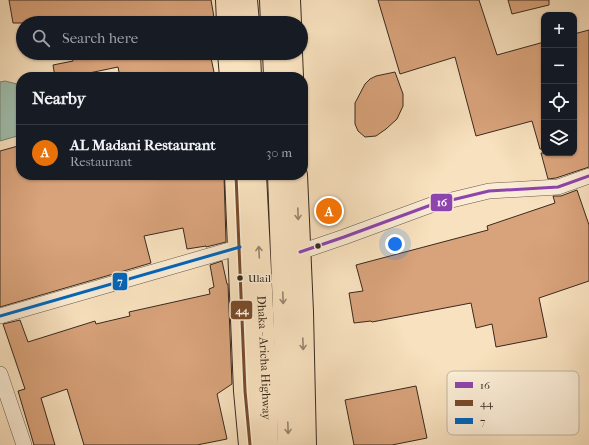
<!DOCTYPE html>
<html lang="en">
<head>
<meta charset="utf-8">
<style>
	body { margin:0; font-family:"IM FELL French Canon",serif; background:#20242c; color:#f1f3f6 }
	.controls { position:absolute; right:12px; top:12px; display:grid; overflow:hidden; border-radius:8px; box-shadow:0 1px 3px #0004 }
	.controls button { width:36px; height:36px; display:grid; place-items:center; padding:0; border:0; border-bottom:1px solid #363941; background:#171b24; color:#f1f3f6; font:20px sans-serif }
	.you { position:absolute; left:395px; top:244px; width:14px; height:14px; margin:-10px; border:3px solid #fff; border-radius:50%; background:#1a73e8; box-shadow:0 0 0 6px #1a73e833 }
	.badge { display:grid; place-items:center; width:26px; height:26px; border-radius:50%; background:#0f766e; color:#fff; font-size:13px; font-weight:700 }
	.pin { position:absolute; translate:-50% -50%; border:2px solid #fff; box-shadow:0 1px 4px #0006 }
	.list { margin:0; padding:0; list-style:none }
	h2 { display:flex; justify-content:space-between; align-items:center; height:52px; margin:0; padding:0 16px; font-size:17px }
	h2 small { font-size:13px; font-weight:400; color:#9ea1a6 }
	.list li { display:grid; grid-template-columns:26px 1fr auto; gap:12px; align-items:center; box-sizing:border-box; height:56px; padding:0 16px; border-top:1px solid #363941 }
	.list b { display:block; font-size:15px; white-space:nowrap }
	.list p { margin:0; font-size:13px; white-space:nowrap; color:#9ea1a6 }
	.list em { font-size:13px; font-style:normal; color:#9ea1a6 }
	.icon { flex:none; width:22px; height:22px; fill:none; stroke:currentColor; stroke-width:2; stroke-linecap:round; stroke-linejoin:round }
	.map { position:relative; flex:none; width:589px; height:445px; overflow:hidden }
	.search { position:absolute; background:#171b24; box-shadow:0 1px 3px #0004; left:16px; top:16px; width:292px; height:44px; display:flex; align-items:center; gap:10px; box-sizing:border-box; padding:0 14px; border-radius:22px; color:#9ea1a6; font-size:15px }
	.panel { position:absolute; background:#171b24; box-shadow:0 1px 3px #0004; left:16px; top:72px; width:292px; height:108px; border-radius:16px }
	.map>svg:first-child { display:block }
</style>
</head>
<body>
<div class="map">
<svg width="589" height="445" viewBox="0 0 589 445">
	<rect width="100%" height="100%" fill="#f8e1be"/>
	<filter id="stains"><feTurbulence type="fractalNoise" baseFrequency=".005" numOctaves="4"/><feColorMatrix values="0 0 0 0 .2 0 0 0 0 .09 0 0 0 0 .02 0 0 0 .5 -.17"/></filter>
	<radialGradient id="worn" r=".72"><stop offset=".6" stop-color="#630" stop-opacity="0"/><stop offset="1" stop-color="#630" stop-opacity=".3"/></radialGradient>
	<path fill="#9ebead" stroke="#758375" d="M5,81L21,85V135L0,141V82Z"/>
	<path fill="#d8a27a" stroke="#382a20" d="M9,0H211L215,23H169L168,17L147,23H13Z
		M378,0H479L497,55L544,42V149H540L532,121L476,136L455,57L400,74Z
		M508,0H549V5L512,14Z
		M589,30V167L556,178L548,179L541,153H574V34Z
		M92,53H210L215,77H120L118,67L70,77H55L53,65L73,61L72,57Z
		M395,72L403,94V106L397,119L386,129L376,136L365,137L358,131L355,124V103L365,84L370,79L376,76Z
		M18,146L21,157V175H224L226,242L206,247V246L187,249L183,228L144,236L151,263L0,307V151Z
		M577,190L589,225V281L539,298L547,337L496,347L492,324L476,328L471,303L372,322L371,321L354,323L349,293L363,291L356,265L488,230L487,226L555,203L553,196H561Z
		M222,261L227,284H228L232,384L217,394L227,439L197,445H84L67,389L41,398L55,445H34L18,391L25,389L3,324L20,320L28,342L95,321L96,324L130,316L129,312L210,294L209,289L214,287L210,265Z
		M416,386L427,438L392,445H354L345,400Z"/>
	<g fill="none" stroke-linecap="round" stroke-linejoin="round">
		<defs>
			<path id="minor" d="M300,252L344,237L431,205L489,191L558,187L589,176
				M0,316L240,247
				M0,374L24,445"/>
			<g id="trunk">
				<path d="M227,0L228,23"/>
				<path d="M246,0L248,23"/>
				<path d="M271,0L272,23"/>
				<path d="M289,0L290,23"/>
				<path d="M229,53L231,77"/>
				<path d="M249,53L250,77"/>
				<path d="M274,53L275,77"/>
				<path d="M291,53L292,77"/>
				<path d="M236,175L245,391L250,445"/>
				<path id="s1" d="M255,175L266,386L267,445"/>
				<path d="M279,175L289,445"/>
				<path d="M296,175L302,312L305,445"/>
			</g>
		</defs>
		<use href="#minor" stroke="#685848" stroke-width="16"/>
		<use href="#trunk" stroke="#382a20" stroke-width="24"/>
		<use href="#minor" stroke="#faecd5" stroke-width="15"/>
		<use href="#trunk" stroke="#f8e1be" stroke-width="22"/>
		<defs>
			<path id="bus-1" d="M300,252L344,237L431,205L489,191L558,187L589,176"/>
			<path id="bus-2" d="M236,175L245,391L250,445"/>
			<path id="bus-3" d="M0,316L240,247"/>
		</defs>
		<use href="#bus-1" stroke="#faecd5" stroke-width="6"/>
		<use href="#bus-2" stroke="#faecd5" stroke-width="6"/>
		<use href="#bus-3" stroke="#faecd5" stroke-width="6"/>
		<use href="#bus-1" stroke="#8e44ad" stroke-width="3"/>
		<use href="#bus-2" stroke="#7a4b2a" stroke-width="3"/>
		<use href="#bus-3" stroke="#0065bd" stroke-width="3"/>
	</g>
	<defs><path id="oneway-shaft" d="M-6 0H5M1.5-3L5.5 0L1.5 3" fill="none" stroke-width="1.6" stroke-linecap="round" stroke-linejoin="round"/></defs>
	<g stroke="#98866f">
		<use href="#oneway-shaft" transform="translate(298 214) rotate(88)"/>
		<use href="#oneway-shaft" transform="translate(259 252) rotate(-93)"/>
		<use href="#oneway-shaft" transform="translate(283 298) rotate(88)"/>
		<use href="#oneway-shaft" transform="translate(303 344) rotate(88)"/>
		<use href="#oneway-shaft" transform="translate(288 428) rotate(88)"/>
	</g>
	<g fill="#382a20" stroke="#faecd5" stroke-width="1.5">
		<circle cx="318" cy="246" r="3.5"/>
		<circle cx="240" cy="278" r="3.5"/>
	</g>
	<g text-anchor="middle" stroke-width="3" stroke-linejoin="round" paint-order="stroke">
		<g font-size="11" fill="#382a20" stroke="#faecd5" text-anchor="start">
			<text x="248" y="282">Ulail</text>
		</g>
		<g font-size="12" fill="#382a20" stroke="#faecd5">
			<text dy="4" stroke="none"><textPath href="#s1" startOffset="183">Dhaka - Aricha Highway</textPath></text>
		</g>
	</g>
	<rect x="447" y="371" width="132" height="64" rx="6" fill="#faecd5" stroke="#c0b29f" stroke-width="1"/>
	<rect x="455" y="382" width="18" height="6" fill="#8e44ad"/>
	<rect x="455" y="400" width="18" height="6" fill="#7a4b2a"/>
	<rect x="455" y="418" width="18" height="6" fill="#0065bd"/>
	<g font-size="11" fill="#382a20">
		<text x="480" y="389">16</text>
		<text x="480" y="407">44</text>
		<text x="480" y="425">7</text>
	</g>
	<g stroke="#faecd5" stroke-width="1.5">
		<rect x="430" y="193" width="23" height="19" rx="4" fill="#8e44ad"/>
		<rect x="112" y="272" width="16" height="19" rx="4" fill="#0065bd"/>
		<rect x="230" y="300" width="23" height="20" rx="4" fill="#7a4b2a"/>
	</g>
	<g font-size="11" text-anchor="middle" font-weight="bold" fill="#fff">
		<text x="442" y="206">16</text>
		<text x="120" y="285">7</text>
		<text x="242" y="314">44</text>
	</g>
	<rect width="100%" height="100%" filter="url(#stains)"/>
	<rect width="100%" height="100%" fill="url(#worn)"/>
</svg>
<div class="controls">
<button>+</button>
<button>−</button>
<button><svg class="icon" aria-label="locate" viewBox="0 0 24 24"><circle cx="12" cy="12" r="6"/><path d="M12 2v4M12 18v4M2 12h4M18 12h4"/></svg></button>
<button><svg class="icon" aria-label="layers" viewBox="0 0 24 24"><path d="M12 4l9 5-9 5-9-5zM3 14l9 5 9-5"/></svg></button>
</div>
<div class="you"></div>
<div class="pin badge" style="left:329px;top:211px;background:#e8710a">A</div>
<div class="search"><svg class="icon" aria-label="search" viewBox="0 0 24 24"><circle cx="10" cy="10" r="6"/><path d="M15 15l6 6"/></svg>Search here</div>
<section class="panel">
<h2>Nearby<small></small></h2>
<ul class="list">
<li><span class="badge" style="background:#e8710a">A</span><div><b>AL Madani Restaurant</b><p>Restaurant</p></div><em>30 m</em></li>
</ul>
</section>
</div>
</body>
</html>
